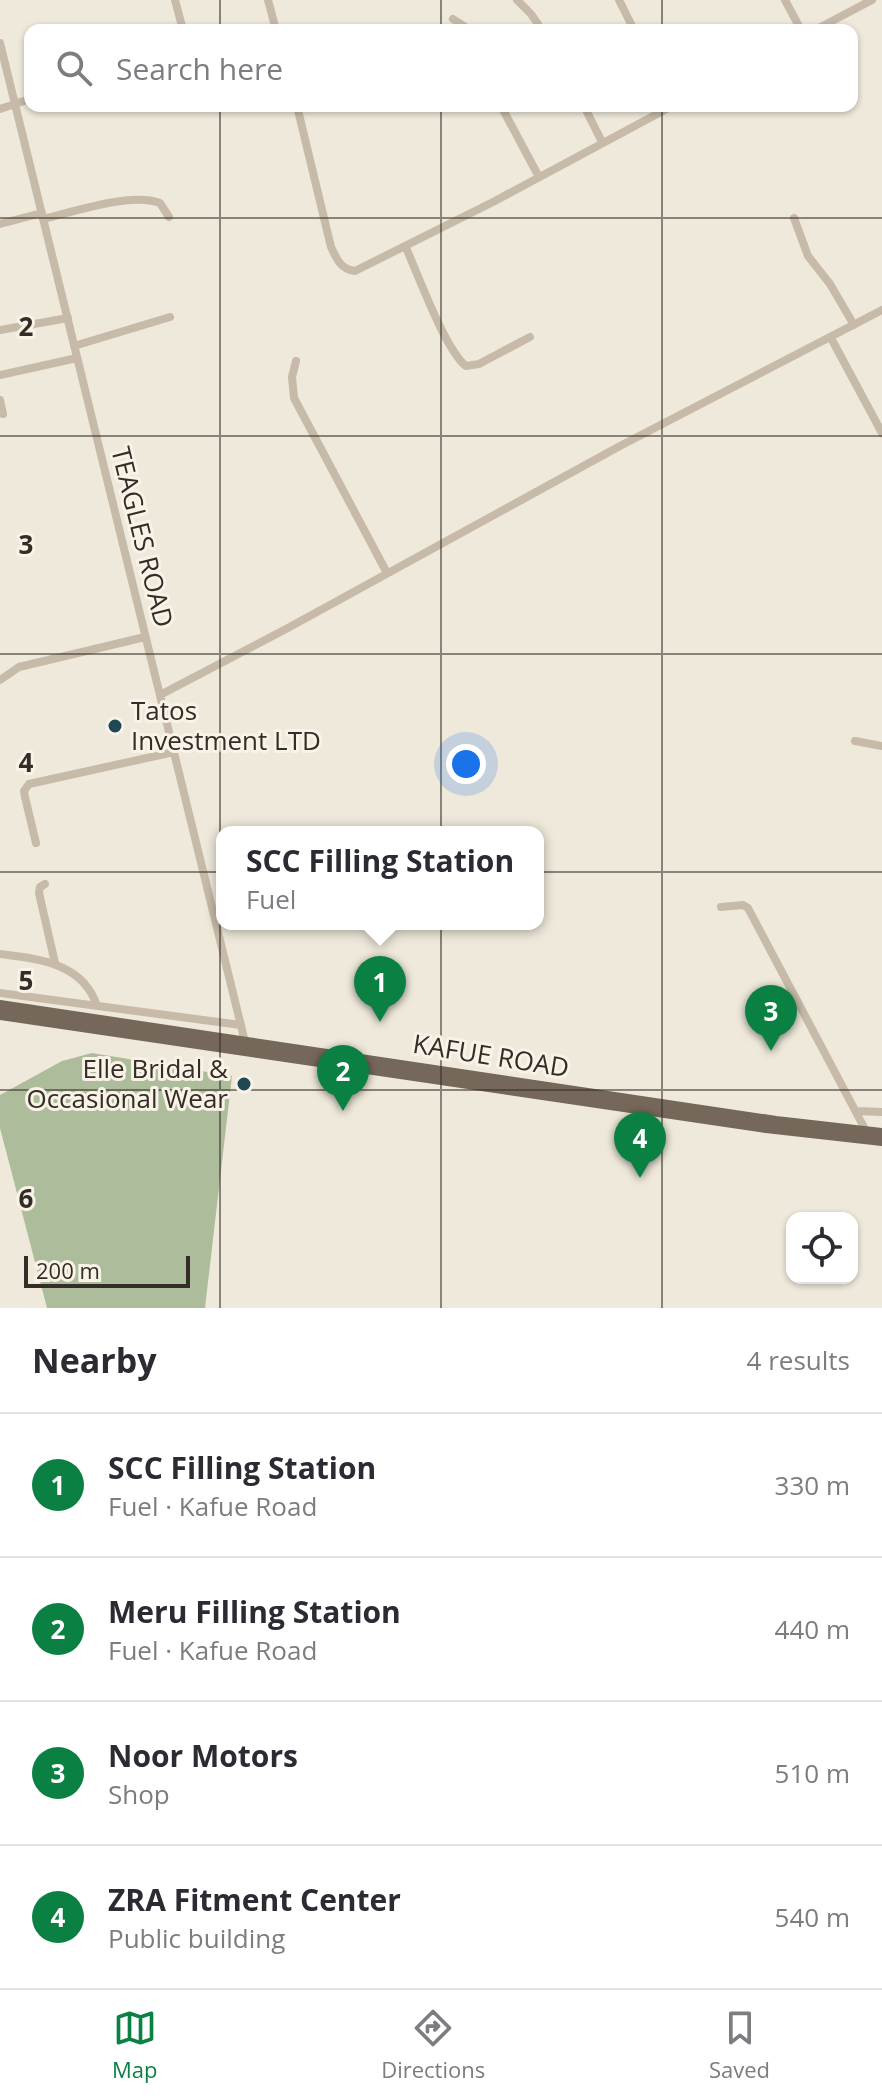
<!DOCTYPE html>
<html lang="en">
<head>
<meta charset="utf-8">
<style>
	body { margin:0; font-family:"Open Sans",sans-serif; background:#f2f2f3; color:#2b2b33 }
	.controls { position:absolute; right:24px; bottom:24px; display:grid; overflow:hidden; border-radius:16px; box-shadow:0 2px 6px #0004 }
	.controls button { width:72px; height:72px; display:grid; place-items:center; padding:0; border:0; border-bottom:2px solid #e1e1e2; background:#fff; color:#2b2b33; font:40px sans-serif }
	.scale { position:absolute; left:24px; bottom:20px; width:166px; box-sizing:border-box; padding-left:8px; border:4px solid #342d27; border-top:0; font-size:22px; line-height:28px; white-space:nowrap; color:#342d27; -webkit-text-stroke:6px #f8f2e7; paint-order:stroke }
	.you { position:absolute; left:466px; top:764px; width:28px; height:28px; margin:-20px; border:6px solid #fff; border-radius:50%; background:#1a73e8; box-shadow:0 0 0 12px #1a73e833 }
	.badge { display:grid; place-items:center; width:52px; height:52px; border-radius:50%; background:#0b8043; color:#fff; font-size:26px; font-weight:700 }
	.pin { position:absolute; translate:-50% -66px; filter:drop-shadow(0 2px 4px #0008) }
	.pin::after { content:''; position:absolute; top:42px; width:28px; height:24px; background:inherit; clip-path:polygon(0 0,100% 0,50% 100%) }
	.popup { position:absolute; left:216px; top:826px; width:328px; height:104px; box-sizing:border-box; display:grid; place-content:center; border-radius:16px; background:#fff; filter:drop-shadow(0 2px 6px #0005); font-size:26px; white-space:nowrap; color:#7c7c81 }
	.popup b { font-size:30px; color:#2b2b33 }
	.popup::after { content:''; position:absolute; left:50%; top:100%; margin-left:-16px; border:16px solid transparent; border-top-color:#fff }
	.list { margin:0; padding:0; list-style:none }
	h2 { display:flex; justify-content:space-between; align-items:center; height:104px; margin:0; padding:0 32px; font-size:34px }
	h2 small { font-size:26px; font-weight:400; color:#7c7c81 }
	.list li { display:grid; grid-template-columns:52px 1fr auto; gap:24px; align-items:center; box-sizing:border-box; height:144px; padding:0 32px; border-top:2px solid #e1e1e2 }
	.list b { display:block; font-size:30px; white-space:nowrap }
	.list p { margin:0; font-size:26px; white-space:nowrap; color:#7c7c81 }
	.list em { font-size:26px; font-style:normal; color:#7c7c81 }
	.icon { flex:none; width:44px; height:44px; fill:none; stroke:currentColor; stroke-width:2; stroke-linecap:round; stroke-linejoin:round }
	.map { position:relative; flex:none; width:882px; height:1308px; overflow:hidden }
	.search { position:absolute; background:#fff; box-shadow:0 2px 6px #0004; left:24px; right:24px; top:24px; height:88px; display:flex; align-items:center; gap:20px; box-sizing:border-box; padding:0 28px; border-radius:16px; color:#7c7c81; font-size:30px }
	.sheet { height:680px; background:#fff }
	nav { display:flex; justify-content:space-around; align-items:center; box-sizing:border-box; height:112px; border-top:2px solid #e1e1e2; background:#fff; font-size:22px; color:#7c7c81 }
	nav a { display:grid; justify-items:center; gap:4px }
	nav .on { color:#0b8043 }
	.map>svg:first-child { display:block }
</style>
</head>
<body>
<div class="map">
<svg width="882" height="1308" viewBox="0 0 882 1308">
	<rect width="100%" height="100%" fill="#efe9db"/>
	<path fill="#adbd9c" d="M92,1053L232,1076L205,1308H47L0,1128V1095L62,1061Z"/>
	<g fill="none" stroke-linecap="round" stroke-linejoin="round">
		<path stroke="#c7baa8" stroke-width="8" d="M175,0L183,30
			M268,0L276,30
			M517,0L531,14L542,30
			M619,0L634,30
			M785,0L801,30
			M453,19L470,30
			M815,30L872,0
			M0,43L245,1042
			M297,106L331,247C337,260 341,269 355,271L493,202L672,106
			M501,106L539,177
			M584,106L602,142
			M0,109L30,99
			M794,218L808,256L830,284L854,325
			M43,219C73,212 131,192 160,203L169,217
			M0,224L42,213
			M406,248C418,274 445,350 466,366L479,364L530,337
			M0,330L68,318
			M831,338L882,433
			M74,346L170,317
			M296,361L292,377L294,398L387,573
			M0,375L77,358
			M0,400L3,414
			M0,680L19,667L145,637
			M160,695L286,629L620,446L882,310
			M855,741L882,746
			M36,843L25,797L24,791L29,784L174,752
			M45,884L40,887L39,893L55,963
			M721,907L743,905L748,908L866,1131
			M0,954C39,959 83,963 97,1006
			M0,993L241,1025
			M857,1111L882,1112"/>
		<path stroke="#75675a" stroke-width="10" d="M0,1005L776,1121L882,1133
			M0,1015L766,1128L882,1141"/>
	</g>
	<path fill="none" stroke="#342d27" stroke-width="2" stroke-opacity="0.55" d="M220,0V30M441,0V30M662,0V30M220,106V1308M441,106V1308M662,106V1308M0,218H882M0,436H882M0,654H882M0,872H882M0,1090H882"/>
	<g fill="#204852" stroke="#f8f2e7" stroke-width="3">
		<circle cx="115" cy="726" r="8"/>
		<circle cx="244" cy="1084" r="8"/>
	</g>
	<g text-anchor="middle" stroke-width="6" stroke-linejoin="round" paint-order="stroke">
		<g font-size="26" fill="#342d27" stroke="#f8f2e7">
			<text transform="translate(142 537) rotate(76)" y="9">TEAGLES ROAD</text>
			<text transform="translate(491 1056) rotate(9)" y="9">KAFUE ROAD</text>
		</g>
		<g font-size="26" fill="#342d27" stroke="#f8f2e7" text-anchor="start">
			<text x="131" y="720">Tatos<tspan x="131" dy="30">Investment LTD</tspan></text>
			<text x="228" y="1078" text-anchor="end">Elle Bridal &amp;<tspan x="228" dy="30">Occasional Wear</tspan></text>
		</g>
	</g>
	<g font-size="26" text-anchor="middle" font-weight="bold" fill="#342d27" stroke="#f8f2e7" stroke-width="6" stroke-linejoin="round" paint-order="stroke">
		<text x="26" y="336">2</text>
		<text x="26" y="554">3</text>
		<text x="26" y="772">4</text>
		<text x="26" y="990">5</text>
		<text x="26" y="1208">6</text>
	</g>
</svg>
<div class="controls">
<button><svg class="icon" aria-label="locate" viewBox="0 0 24 24"><circle cx="12" cy="12" r="6"/><path d="M12 2v4M12 18v4M2 12h4M18 12h4"/></svg></button>
</div>
<div class="scale">200 m</div>
<div class="you"></div>
<div class="pin badge" style="left:380px;top:1022px">1</div>
<div class="popup"><b>SCC Filling Station</b>Fuel</div>
<div class="pin badge" style="left:343px;top:1111px">2</div>
<div class="pin badge" style="left:771px;top:1051px">3</div>
<div class="pin badge" style="left:640px;top:1178px">4</div>
<div class="search"><svg class="icon" aria-label="search" viewBox="0 0 24 24"><circle cx="10" cy="10" r="6"/><path d="M15 15l6 6"/></svg>Search here</div>
</div>
<section class="sheet">
<h2>Nearby<small>4 results</small></h2>
<ul class="list">
<li><span class="badge">1</span><div><b>SCC Filling Station</b><p>Fuel · Kafue Road</p></div><em>330 m</em></li>
<li><span class="badge">2</span><div><b>Meru Filling Station</b><p>Fuel · Kafue Road</p></div><em>440 m</em></li>
<li><span class="badge">3</span><div><b>Noor Motors</b><p>Shop</p></div><em>510 m</em></li>
<li><span class="badge">4</span><div><b>ZRA Fitment Center</b><p>Public building</p></div><em>540 m</em></li>
</ul>
</section>
<nav>
<a class="on"><svg class="icon" aria-label="map" viewBox="0 0 24 24"><path d="M3 6l6-2 6 2 6-2v14l-6 2-6-2-6 2zM9 4v14M15 6v14"/></svg>Map</a>
<a><svg class="icon" aria-label="directions" viewBox="0 0 24 24"><path d="M12 3l9 9-9 9-9-9zM9 14v-3h6M13 9l2 2-2 2"/></svg>Directions</a>
<a><svg class="icon" aria-label="saved" viewBox="0 0 24 24"><path d="M7 4h10v16l-5-4-5 4z"/></svg>Saved</a>
</nav>
</body>
</html>
